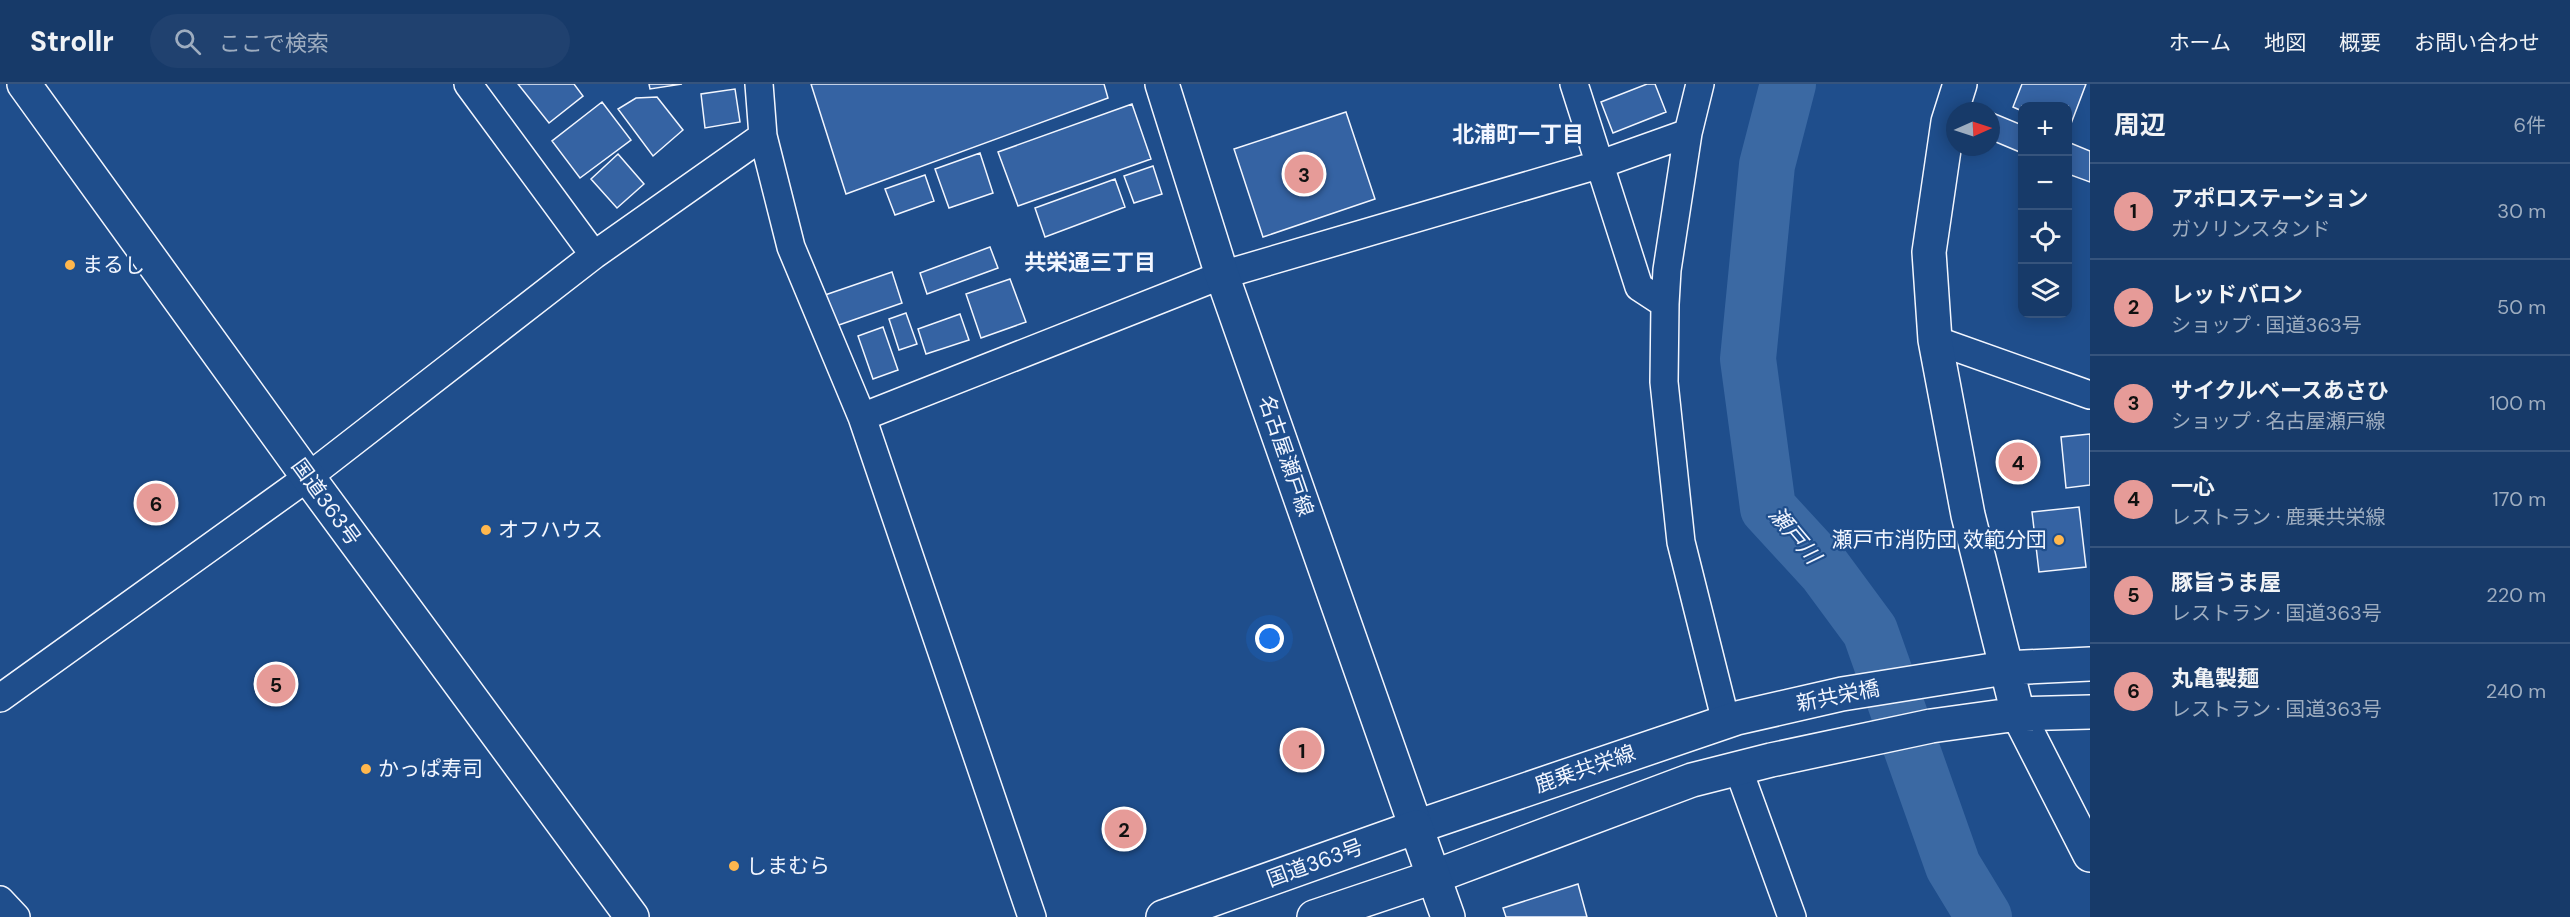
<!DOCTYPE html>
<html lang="ja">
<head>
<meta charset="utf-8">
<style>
	body { margin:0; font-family:"DM Sans","Noto Sans JP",sans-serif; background:#20416f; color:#f1f3f6 }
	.controls { position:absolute; right:18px; top:18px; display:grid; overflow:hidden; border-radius:12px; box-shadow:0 3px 15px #0003 }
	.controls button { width:54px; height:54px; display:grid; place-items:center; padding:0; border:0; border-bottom:2px solid #36547d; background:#173a69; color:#f1f3f6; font:30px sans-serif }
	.compass { position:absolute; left:1946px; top:18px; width:54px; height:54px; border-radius:50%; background:#173a69; box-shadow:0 3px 15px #0003; rotate:87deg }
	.you { position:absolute; left:1270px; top:555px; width:21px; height:21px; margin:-15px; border:4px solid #fff; border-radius:50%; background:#1a73e8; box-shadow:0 0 0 9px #1a73e833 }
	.badge { display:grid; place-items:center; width:39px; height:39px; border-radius:50%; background:#e69b98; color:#111; font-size:20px; font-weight:700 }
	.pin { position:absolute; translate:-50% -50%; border:3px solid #fff; box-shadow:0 2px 6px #0006 }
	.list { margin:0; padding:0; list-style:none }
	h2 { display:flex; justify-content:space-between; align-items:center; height:78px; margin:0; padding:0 24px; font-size:26px }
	h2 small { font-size:20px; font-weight:400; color:#9eadc0 }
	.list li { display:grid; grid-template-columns:39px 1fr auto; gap:18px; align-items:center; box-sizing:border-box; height:96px; padding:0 24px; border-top:2px solid #36547d }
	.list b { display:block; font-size:22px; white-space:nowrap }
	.list p { margin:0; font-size:20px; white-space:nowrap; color:#9eadc0 }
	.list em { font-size:20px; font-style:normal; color:#9eadc0 }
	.icon { flex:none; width:33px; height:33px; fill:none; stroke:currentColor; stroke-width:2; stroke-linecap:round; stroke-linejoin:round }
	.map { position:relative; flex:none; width:2090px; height:833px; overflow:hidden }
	header { display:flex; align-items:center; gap:36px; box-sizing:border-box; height:84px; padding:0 30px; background:#173a69; border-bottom:2px solid #36547d }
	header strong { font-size:28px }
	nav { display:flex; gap:33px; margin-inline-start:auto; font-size:21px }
	.search { width:420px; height:54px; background:#20416f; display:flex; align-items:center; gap:15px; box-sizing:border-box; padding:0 21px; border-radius:33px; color:#9eadc0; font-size:22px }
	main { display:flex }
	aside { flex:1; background:#173a69 }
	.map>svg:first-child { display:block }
</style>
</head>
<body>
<header>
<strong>Strollr</strong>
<div class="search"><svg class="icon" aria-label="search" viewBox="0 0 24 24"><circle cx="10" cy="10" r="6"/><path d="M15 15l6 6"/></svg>ここで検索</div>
<nav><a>ホーム</a><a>地図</a><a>概要</a><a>お問い合わせ</a></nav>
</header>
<main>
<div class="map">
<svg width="2090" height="833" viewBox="0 0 2090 833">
	<rect width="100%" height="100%" fill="#1f4e8c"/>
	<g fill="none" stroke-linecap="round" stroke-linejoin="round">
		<path stroke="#3b69a3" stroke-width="56" d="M1788,0L1767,81L1748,275L1768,424L1825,486L1870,547L1953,782L1984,833"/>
	</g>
	<path fill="#3563a3" stroke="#f2f6ff" stroke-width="1.5" d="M518,0H574L583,12L549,39Z
		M649,0H682L650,5Z
		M811,0H1104L1108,14L846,110Z
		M1647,0H1655L1666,28L1613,49L1601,18Z
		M2022,0H2086L2069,45L2068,22H2022V27L2013,23Z
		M735,5L740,38L705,44L701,10Z
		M657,13L683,46L653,72L618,25L636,14Z
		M602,18L631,56L580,94L552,57Z
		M1132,20L1151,75L1018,122L998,68Z
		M1346,28L1375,115L1263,153L1234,65Z
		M1993,29L2022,41V69L1991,56Z
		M2068,58L2090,67V98L2068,90Z
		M980,69L993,109L949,124L935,85Z
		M618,70L644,100L617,124L591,95Z
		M1153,82L1162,110L1134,119L1124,92Z
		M925,91L934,117L895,131L885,105Z
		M1115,95L1125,123L1045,153L1035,124Z
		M990,163L998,184L927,210L920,189Z
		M892,188L902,219L836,242L825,211Z
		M1010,195L1026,238L981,254L966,210Z
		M906,229L917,260L899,266L889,235Z
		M960,230L969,256L926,270L918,245Z
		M883,243L898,286L873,295L858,252Z
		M2090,350V401L2066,404L2061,353Z
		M2079,423L2086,483L2039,488L2032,428Z
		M1578,800L1587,833H1506L1503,824Z"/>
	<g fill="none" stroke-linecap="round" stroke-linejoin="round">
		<defs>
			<path id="street" d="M468,0L594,171
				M759,0L763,52L791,163L862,333L1032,833
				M1574,0L1639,203L1665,220
				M1700,0L1688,49L1667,186L1665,220L1664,298L1681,458L1726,638
				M1935,256L2090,311
				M862,333L1222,191L1601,80L1688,49
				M0,614L308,393L594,171L763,52
				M1738,684L1792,833
				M0,816L16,833"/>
			<path id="secondary" d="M1960,0L1948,38L1929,168L1935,256L1968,431L2018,630L2090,771
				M1416,743L1737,634L1842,610L2005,584L2090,580
				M1433,793L1692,696L1771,676L1931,642L2018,630L2090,628"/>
			<path id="primary" d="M1162,0L1222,191L1416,743"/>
			<path id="highway" d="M24,0L308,393L632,833
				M1163,833L1416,743L1448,833
				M1314,833L1433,793"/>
		</defs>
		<use href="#street" stroke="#f2f6ff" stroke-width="30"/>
		<use href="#secondary" stroke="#f2f6ff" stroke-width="36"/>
		<use href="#primary" stroke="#f2f6ff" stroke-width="36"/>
		<use href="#highway" stroke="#f2f6ff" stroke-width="36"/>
		<use href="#street" stroke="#1f4e8c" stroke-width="27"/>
		<use href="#secondary" stroke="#1f4e8c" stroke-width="33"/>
		<use href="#primary" stroke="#1f4e8c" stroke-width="33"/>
		<use href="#highway" stroke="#1f4e8c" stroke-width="33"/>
	</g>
	<g fill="#ffb74d" stroke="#1f4e8c" stroke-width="2">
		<circle cx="70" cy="181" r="6"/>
		<circle cx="486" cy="446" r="6"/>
		<circle cx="2059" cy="456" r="6"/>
		<circle cx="366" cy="685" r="6"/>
		<circle cx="734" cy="782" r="6"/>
	</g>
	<g text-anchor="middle" stroke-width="4.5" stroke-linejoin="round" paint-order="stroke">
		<g font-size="21" fill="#f2f6ff" stroke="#1f4e8c" text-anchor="start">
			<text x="82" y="188">まるし</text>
			<text x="498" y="453">オフハウス</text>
			<text x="2047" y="463" text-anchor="end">瀬戸市消防団 效範分団</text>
			<text x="378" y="692">かっぱ寿司</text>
			<text x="746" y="789">しまむら</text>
		</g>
		<g font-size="21" fill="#f2f6ff" stroke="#1f4e8c">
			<text transform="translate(1286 372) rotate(71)" y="7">名古屋瀬戸線</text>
			<text transform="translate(326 418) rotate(54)" y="7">国道363号</text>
			<text transform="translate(1838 612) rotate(-11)" y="7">新共栄橋</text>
			<text transform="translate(1585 685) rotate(-19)" y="7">鹿乗共栄線</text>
			<text transform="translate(1315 779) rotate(-20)" y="7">国道363号</text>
		</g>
		<g font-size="22" font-weight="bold" fill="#f2f6ff" stroke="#1f4e8c">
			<text x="1518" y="58">北浦町一丁目</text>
			<text x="1090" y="186">共栄通三丁目</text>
		</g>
		<g font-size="22" font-style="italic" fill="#f2f6ff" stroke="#1f4e8c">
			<text transform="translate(1795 451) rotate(50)" y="8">瀬戸川</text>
		</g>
	</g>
</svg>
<div class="controls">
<button>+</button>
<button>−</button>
<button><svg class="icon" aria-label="locate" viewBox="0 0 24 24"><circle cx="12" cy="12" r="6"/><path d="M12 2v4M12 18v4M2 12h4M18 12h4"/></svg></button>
<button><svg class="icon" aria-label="layers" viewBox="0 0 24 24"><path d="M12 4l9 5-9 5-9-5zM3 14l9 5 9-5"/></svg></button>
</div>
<svg class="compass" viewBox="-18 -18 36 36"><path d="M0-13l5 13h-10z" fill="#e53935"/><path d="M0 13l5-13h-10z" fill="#9eadc0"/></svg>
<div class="you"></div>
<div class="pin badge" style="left:1302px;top:666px">1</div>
<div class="pin badge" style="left:1124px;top:745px">2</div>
<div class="pin badge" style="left:1304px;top:90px">3</div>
<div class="pin badge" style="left:2018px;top:378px">4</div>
<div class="pin badge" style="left:276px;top:600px">5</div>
<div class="pin badge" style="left:156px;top:419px">6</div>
</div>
<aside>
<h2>周辺<small>6件</small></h2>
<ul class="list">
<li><span class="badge">1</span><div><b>アポロステーション</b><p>ガソリンスタンド</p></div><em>30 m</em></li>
<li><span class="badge">2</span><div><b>レッドバロン</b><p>ショップ · 国道363号</p></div><em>50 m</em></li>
<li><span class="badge">3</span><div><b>サイクルベースあさひ</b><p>ショップ · 名古屋瀬戸線</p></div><em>100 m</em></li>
<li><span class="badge">4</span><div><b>一心</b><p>レストラン · 鹿乗共栄線</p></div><em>170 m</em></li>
<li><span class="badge">5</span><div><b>豚旨うま屋</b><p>レストラン · 国道363号</p></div><em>220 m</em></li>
<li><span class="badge">6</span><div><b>丸亀製麺</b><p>レストラン · 国道363号</p></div><em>240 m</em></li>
</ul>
</aside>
</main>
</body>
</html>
